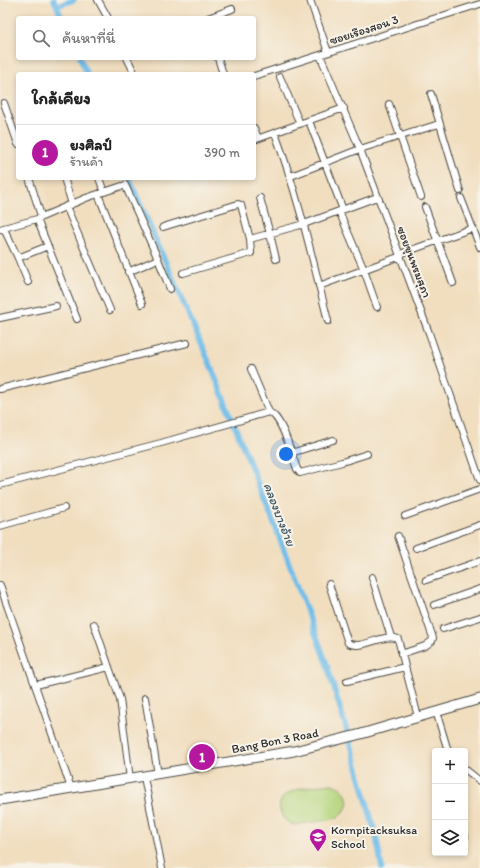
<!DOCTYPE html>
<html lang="th">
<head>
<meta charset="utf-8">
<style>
	body { margin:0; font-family:Itim,"Playpen Sans Thai",sans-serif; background:#f6f6f6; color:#222 }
	.controls { position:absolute; right:12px; bottom:12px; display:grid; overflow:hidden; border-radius:4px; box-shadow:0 2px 6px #0003 }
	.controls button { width:36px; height:36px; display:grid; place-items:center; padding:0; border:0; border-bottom:1px solid #e0e0e0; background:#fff; color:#222; font:20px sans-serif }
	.you { position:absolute; left:286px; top:454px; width:14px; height:14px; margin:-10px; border:3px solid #fff; border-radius:50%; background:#1a73e8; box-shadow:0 0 0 6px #1a73e833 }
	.badge { display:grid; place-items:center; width:26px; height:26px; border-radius:50%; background:#b5179e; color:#fff; font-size:13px; font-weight:700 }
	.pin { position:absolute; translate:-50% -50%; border:2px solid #fff; box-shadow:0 1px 4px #0006 }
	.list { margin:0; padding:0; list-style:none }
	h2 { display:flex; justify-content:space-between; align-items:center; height:52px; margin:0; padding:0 16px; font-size:17px }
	h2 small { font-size:13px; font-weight:400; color:#767676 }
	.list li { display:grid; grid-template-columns:26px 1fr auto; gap:12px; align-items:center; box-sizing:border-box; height:56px; padding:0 16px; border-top:1px solid #e0e0e0 }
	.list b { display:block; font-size:15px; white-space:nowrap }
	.list p { margin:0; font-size:13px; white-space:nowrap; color:#767676 }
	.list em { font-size:13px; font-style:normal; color:#767676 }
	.icon { flex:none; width:22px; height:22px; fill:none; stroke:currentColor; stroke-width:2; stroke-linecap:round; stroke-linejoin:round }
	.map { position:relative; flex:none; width:480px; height:868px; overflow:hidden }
	.search { position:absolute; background:#fff; box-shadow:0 2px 6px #0003; left:16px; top:16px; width:240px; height:44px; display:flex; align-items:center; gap:10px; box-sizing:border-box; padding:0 14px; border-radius:4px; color:#767676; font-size:15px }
	.panel { position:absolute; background:#fff; box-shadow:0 2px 6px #0003; left:16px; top:72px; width:240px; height:108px; border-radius:4px }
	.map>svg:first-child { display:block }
</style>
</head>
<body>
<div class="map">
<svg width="480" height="868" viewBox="0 0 480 868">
	<rect width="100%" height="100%" fill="#f7f3e8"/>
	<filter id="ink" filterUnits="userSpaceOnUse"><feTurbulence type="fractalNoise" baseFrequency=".025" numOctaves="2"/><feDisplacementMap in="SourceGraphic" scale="8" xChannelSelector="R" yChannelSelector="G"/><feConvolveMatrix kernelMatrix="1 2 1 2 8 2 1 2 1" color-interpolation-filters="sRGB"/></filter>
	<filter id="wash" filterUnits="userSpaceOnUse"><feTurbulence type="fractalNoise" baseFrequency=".012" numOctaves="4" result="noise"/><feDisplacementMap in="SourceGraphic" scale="16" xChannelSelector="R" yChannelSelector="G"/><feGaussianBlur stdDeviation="0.9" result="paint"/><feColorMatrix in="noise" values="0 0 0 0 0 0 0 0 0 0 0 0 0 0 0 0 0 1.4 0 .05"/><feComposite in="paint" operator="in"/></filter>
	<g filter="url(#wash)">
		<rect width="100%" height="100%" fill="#f1debf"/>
		<path fill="#b4d57c" stroke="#708054" d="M332,784C352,790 353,811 334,819L294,825C287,822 282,819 280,810C275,787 317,786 332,784Z"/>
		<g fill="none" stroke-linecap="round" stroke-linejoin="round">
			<path stroke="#6fbeea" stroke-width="5.5" d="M54,0L62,18
				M57,6L74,0
				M80,58L87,74
				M129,178L210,364L275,526L326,662L353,751L376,836L382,868"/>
		</g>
	</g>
	<g filter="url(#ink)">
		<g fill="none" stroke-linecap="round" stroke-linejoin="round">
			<defs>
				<path id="street" d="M98,0L108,18
					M310,0L328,52
					M208,18L232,9
					M320,55L360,149L429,333L480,480
					M127,58L135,74
					M218,58L223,74
					M254,76L480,4
					M280,77L300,124
					M431,94L460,191
					M4,103L18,144
					M389,104L421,197
					M309,121L343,210
					M254,128L258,138
					M275,133C298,195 312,257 328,321
					M254,140L344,108
					M291,176L360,149L439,124
					M29,178L41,216
					M64,178L72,204
					M99,178L104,192
					M98,194L142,304
					M260,198L270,234L276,259
					M461,198L480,247
					M66,206L110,310
					M425,207L453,283
					M339,211L364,270L377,307
					M37,219L77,319
					M163,227L238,204L241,205L250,239L251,253L183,273
					M0,229L37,219L86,198L125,185L158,259L128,272
					M5,231L18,258
					M250,239L304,224L377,197
					M400,254L473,228
					M158,259L170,289
					M28,282L18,258L48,246
					M319,286L401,256
					M0,318L56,306
					M251,369L269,412
					M0,389L187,343
					M291,453L333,440
					M0,485L161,443L269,412C282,416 292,456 297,469L300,473L342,462L367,454
					M405,516L480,489
					M0,526L64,508
					M398,536L433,638L432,641L425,646L401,654
					M416,548L480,525
					M372,577L391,637
					M426,580L480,561
					M329,584L348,643C362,651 384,632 398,639L418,717
					M0,585L71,788
					M434,605L480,589
					M94,624L120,699L130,779
					M443,629L480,617
					M347,681L405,667
					M36,685L109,667
					M145,698L158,774
					M436,711L448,751
					M465,769L480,781
					M144,777L162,868
					M465,836V837"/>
				<path id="secondary" d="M0,800L294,751L361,734L480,699"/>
			</defs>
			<use href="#street" stroke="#494641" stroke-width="8"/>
			<use href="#secondary" stroke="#494641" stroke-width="11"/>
			<use href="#street" stroke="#fff" stroke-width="6"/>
			<use href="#secondary" stroke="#fff" stroke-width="9"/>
		</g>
	</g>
	<defs>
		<symbol id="school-pin" viewBox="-11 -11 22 30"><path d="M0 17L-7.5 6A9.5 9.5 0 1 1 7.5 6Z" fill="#b5179e" stroke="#f7f3e8"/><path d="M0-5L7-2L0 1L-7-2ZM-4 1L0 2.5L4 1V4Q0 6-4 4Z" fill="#fff"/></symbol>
	</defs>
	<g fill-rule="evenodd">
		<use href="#school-pin" x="308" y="827" width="20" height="27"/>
	</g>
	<g text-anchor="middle" stroke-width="4" stroke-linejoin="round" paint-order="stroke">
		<g font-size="12" fill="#2b2b2b" stroke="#f7f3e8">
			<text transform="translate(364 30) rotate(-18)" y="4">ซอยเรืองสอน 3</text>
			<text transform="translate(414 262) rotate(69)" y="4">ซอยขุนพรมสุภา</text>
			<text transform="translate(275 741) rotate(-11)" y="4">Bang Bon 3 Road</text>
		</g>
		<g font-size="12" fill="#2b2b2b" stroke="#f7f3e8" text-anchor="start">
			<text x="331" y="834">Kornpitacksuksa<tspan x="331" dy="14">School</tspan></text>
		</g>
		<g font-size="13" font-style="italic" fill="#3f5764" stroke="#f7f3e8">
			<text transform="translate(280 514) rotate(69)" y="5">คลองบางอ้าย</text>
		</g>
	</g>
</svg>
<div class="controls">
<button>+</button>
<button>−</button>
<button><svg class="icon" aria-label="layers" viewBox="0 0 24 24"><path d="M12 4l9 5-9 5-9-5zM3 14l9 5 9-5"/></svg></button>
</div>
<div class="you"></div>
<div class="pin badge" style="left:202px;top:757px">1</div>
<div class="search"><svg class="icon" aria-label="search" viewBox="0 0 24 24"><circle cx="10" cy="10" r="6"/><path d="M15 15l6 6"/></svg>ค้นหาที่นี่</div>
<section class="panel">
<h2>ใกล้เคียง<small></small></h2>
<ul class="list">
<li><span class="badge">1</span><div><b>ยงศิลป์</b><p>ร้านค้า</p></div><em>390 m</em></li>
</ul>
</section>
</div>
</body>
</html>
